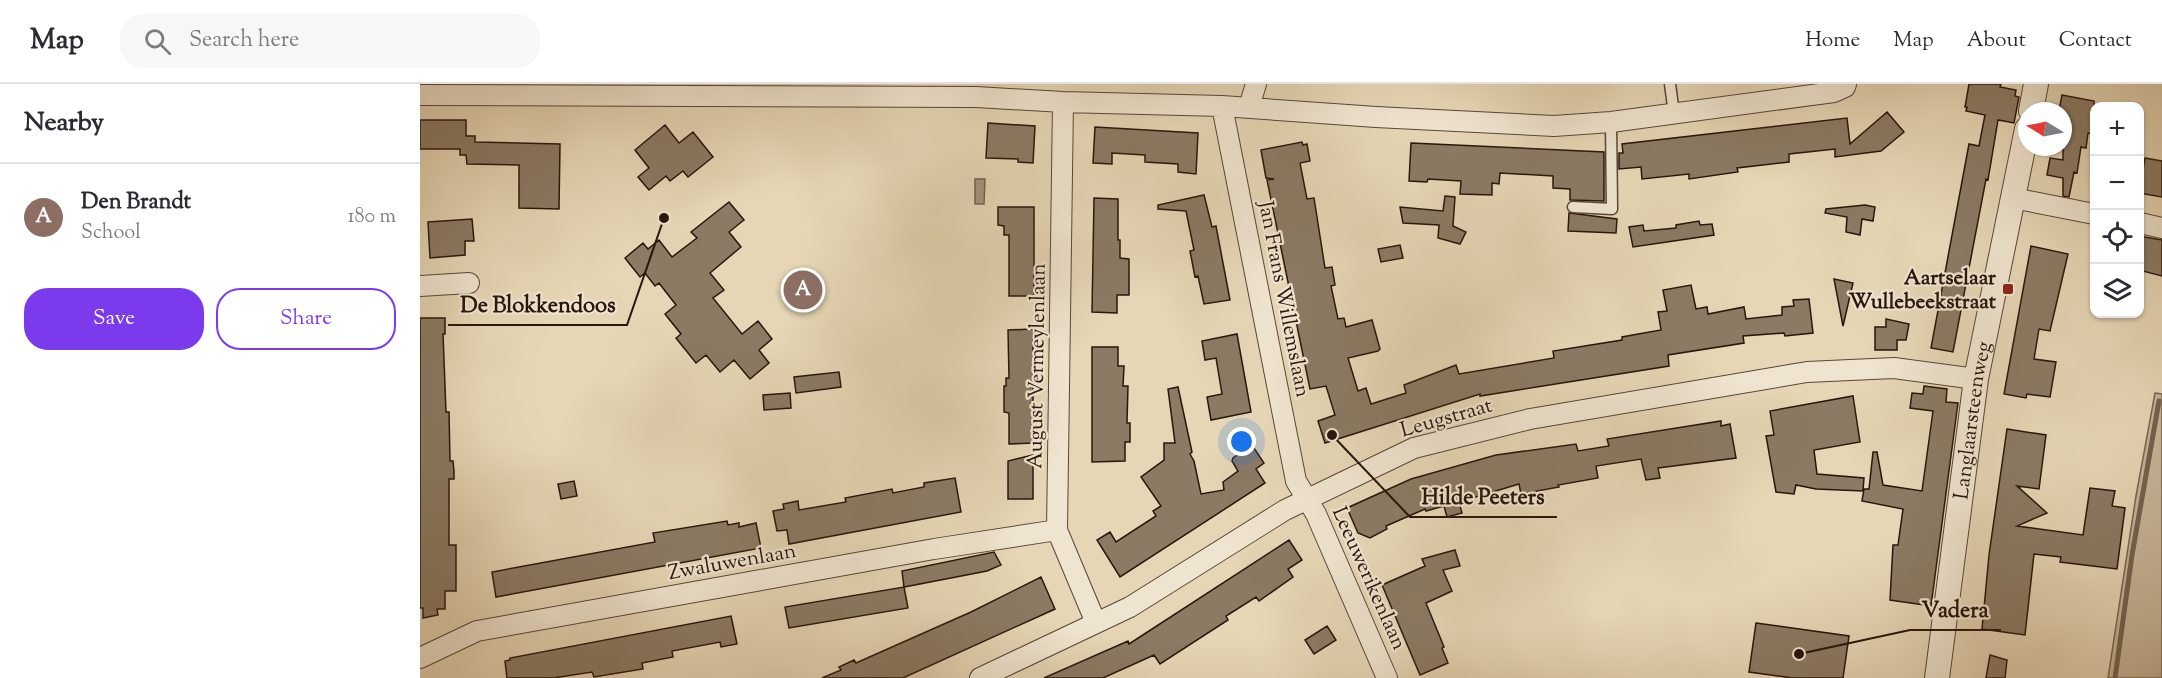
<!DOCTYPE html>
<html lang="en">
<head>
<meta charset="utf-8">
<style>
	body { margin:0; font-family:"Sorts Mill Goudy",serif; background:#f7f7f7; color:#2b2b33 }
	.controls { position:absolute; right:18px; top:18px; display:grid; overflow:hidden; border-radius:12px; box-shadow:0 2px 4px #0004 }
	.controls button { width:54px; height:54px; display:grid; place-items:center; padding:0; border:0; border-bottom:2px solid #e1e1e2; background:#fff; color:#2b2b33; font:30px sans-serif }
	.compass { position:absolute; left:1598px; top:18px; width:54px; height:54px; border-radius:50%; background:#fff; box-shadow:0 2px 4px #0004; rotate:280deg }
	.you { position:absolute; left:822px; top:358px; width:21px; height:21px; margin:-15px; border:4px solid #fff; border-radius:50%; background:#1a73e8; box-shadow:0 0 0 9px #1a73e833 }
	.badge { display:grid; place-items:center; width:39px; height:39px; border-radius:50%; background:#7c3aed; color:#fff; font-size:20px; font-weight:700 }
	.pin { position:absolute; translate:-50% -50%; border:3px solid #fff; box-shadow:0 2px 6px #0006 }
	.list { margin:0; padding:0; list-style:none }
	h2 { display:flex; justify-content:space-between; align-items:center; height:78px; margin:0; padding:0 24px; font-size:26px }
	h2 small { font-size:20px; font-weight:400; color:#7c7c81 }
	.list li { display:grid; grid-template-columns:39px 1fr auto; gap:18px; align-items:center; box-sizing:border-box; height:108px; padding:0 24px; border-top:2px solid #e1e1e2 }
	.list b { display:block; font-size:22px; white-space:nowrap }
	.list p { margin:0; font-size:20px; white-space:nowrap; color:#7c7c81 }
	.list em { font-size:20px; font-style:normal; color:#7c7c81 }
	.actions { display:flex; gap:12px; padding:18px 24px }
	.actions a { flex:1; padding:14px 0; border:2px solid #7c3aed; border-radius:24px; text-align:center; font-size:21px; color:#7c3aed }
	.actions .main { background:#7c3aed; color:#fff }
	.icon { flex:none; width:33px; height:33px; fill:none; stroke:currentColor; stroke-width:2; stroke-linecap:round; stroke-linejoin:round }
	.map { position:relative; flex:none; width:1742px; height:594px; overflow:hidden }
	header { display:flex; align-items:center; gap:36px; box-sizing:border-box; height:84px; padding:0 30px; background:#fff; border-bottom:2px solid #e1e1e2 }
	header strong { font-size:28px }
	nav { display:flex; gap:33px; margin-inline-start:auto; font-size:21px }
	.search { width:420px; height:54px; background:#f7f7f7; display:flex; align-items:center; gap:15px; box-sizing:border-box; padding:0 21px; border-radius:24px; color:#7c7c81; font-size:22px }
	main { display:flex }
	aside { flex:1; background:#fff }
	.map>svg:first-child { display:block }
</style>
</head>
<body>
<header>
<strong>Map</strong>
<div class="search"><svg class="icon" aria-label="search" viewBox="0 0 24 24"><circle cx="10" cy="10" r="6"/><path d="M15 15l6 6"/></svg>Search here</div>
<nav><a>Home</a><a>Map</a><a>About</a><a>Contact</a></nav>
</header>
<main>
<aside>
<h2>Nearby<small></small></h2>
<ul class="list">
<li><span class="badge" style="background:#8d6e63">A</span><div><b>Den Brandt</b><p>School</p></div><em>180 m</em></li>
</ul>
<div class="actions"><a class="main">Save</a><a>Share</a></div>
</aside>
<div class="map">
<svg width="1742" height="594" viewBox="0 0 1742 594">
	<rect width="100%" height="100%" fill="#e6d6b5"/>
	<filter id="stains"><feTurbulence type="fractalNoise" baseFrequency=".00333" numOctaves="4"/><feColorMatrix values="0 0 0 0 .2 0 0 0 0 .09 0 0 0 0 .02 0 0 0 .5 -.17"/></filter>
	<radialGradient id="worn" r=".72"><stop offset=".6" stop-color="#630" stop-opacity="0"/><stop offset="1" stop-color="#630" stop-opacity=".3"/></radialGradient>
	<path fill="#c6b598" stroke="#776652" stroke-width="1.5" d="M1735,309L1742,310V594H1688L1716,412Z"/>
	<path fill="#a5957c" stroke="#736250" stroke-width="1.5" d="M555,95H565L564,120H555Z"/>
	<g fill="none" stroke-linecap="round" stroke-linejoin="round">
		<path stroke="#736250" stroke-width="5" d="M1695,594L1712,471L1739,317"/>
	</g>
	<path fill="#8b7a64" stroke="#28160d" stroke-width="1.5" d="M1549,0H1581L1580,3L1596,6L1595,12L1599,13L1594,39L1578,36L1568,96L1566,95L1533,268L1511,264L1549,60L1559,62L1565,31L1546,27L1547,23H1545Z
		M1642,11L1674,17V50L1668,49L1666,64L1661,63L1657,89L1654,88L1649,113L1643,112V94L1627,91L1630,74L1643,76V27H1639Z
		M1467,28L1484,48L1461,67L1415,73V65L1369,70V78L1317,84L1318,88L1269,95V90L1222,95L1221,83L1199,85V69H1203L1202,60L1427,34L1430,60Z
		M0,36H46V52H55V58L140,60L139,125L99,124V81L47,80L46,71H40V65H0Z
		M568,39L615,42L613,79L598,78V75L566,74Z
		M245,41L259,59L273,48L293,73L268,93L263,87L250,97L246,92L229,106L218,93L229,84L215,66Z
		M675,43L778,49L776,90L758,88V80L725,78V71L692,69V80L673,79Z
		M882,58L883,61L887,60L890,77L880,79L887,115L894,114L905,184L912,183L915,201L911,202L918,235L924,234L926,243L952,236L960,265L958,267L928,274L938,307L946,304L951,320L986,309L984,301L1036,281L1039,290L1134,274L1133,267L1202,256V253L1241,246L1238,228L1247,227L1243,206L1271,201L1276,225L1287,223L1288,230L1324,223L1326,235L1362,231V223L1374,222L1373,216L1389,215L1393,249L1365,252L1364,249L1323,252L1324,259L1248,271L1249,282L1060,312V310L905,359L898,337L915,331L906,302L890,305L847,96L854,95L846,94L841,66Z
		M991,59L1184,68V117L1150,116V105L1133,104V92L1080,89L1079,100L1072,99V111L1040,110L1041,97L1008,95L1007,98L989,97Z
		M1725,74L1742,77V113L1719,109Z
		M784,111L792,143L796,142L810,216L784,220L778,192L775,193L770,167L774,166L766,127L738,125V121Z
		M1025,112L1035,113L1033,142L1046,148L1040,160L1018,154L1019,141L983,139L980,123L1023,127Z
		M674,114L698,115V156H700V174L709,175V211H697V229L672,228Z
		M309,118L324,136L309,148L321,163L290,189L304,206L293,214L322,250L338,237L352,255L339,266L349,279L330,295L314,276L300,288L286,271L276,279L256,254L261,250L245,230L256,221L239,199L235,202L225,189L220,193L205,174L223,159L228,165L239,156L252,173L277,154L271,148Z
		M1445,121L1455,123L1453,137L1442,135L1440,151L1426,148L1427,133L1405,129L1406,125Z
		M578,123H614V212H589V151H584V142L578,141Z
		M1149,129L1197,135L1196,149L1148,147Z
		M52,135L54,157H45V171L10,174L8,138Z
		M1279,137L1280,141L1292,140L1294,151L1213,163L1209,143L1223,141L1224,147L1256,144V141Z
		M1719,152L1742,156V192L1719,186Z
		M980,161L983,174L961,178L958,165Z
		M1611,162L1648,170L1630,247L1619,245L1614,275L1636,278L1630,313L1607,310L1606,314L1584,310Z
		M1414,195L1433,199L1423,242Z
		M0,234H25V250H23L26,328H29L30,377H33L34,387V395H29V461H36V507H25V525H17L18,531L3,534V524H0Z
		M1466,235L1489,240L1486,256H1477V266H1455V243H1466Z
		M613,245V359L589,360V329L584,328V302H586V294H589L588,246Z
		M817,250L831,328L791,336L787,313L802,310L796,274L785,276L782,257Z
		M672,263H698V282H704L703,302H708L707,339H710V358H705V377L672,378Z
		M419,288L421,303L376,309L374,293Z
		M1504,302L1527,305L1526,318L1538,319L1511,522L1470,516L1473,461H1478L1483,425L1442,417L1444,405H1449L1453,368H1457L1463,401L1502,407L1513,327L1490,324L1492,309L1503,310Z
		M758,303L772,368L770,370L774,377L781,410L804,406L803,398L818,387L812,377L813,374L832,361L844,379L836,385L845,399L700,493L677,456L690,448L696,458L736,432L733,427L741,422L721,393L744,376V359H755L748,305Z
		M370,309L371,324L344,326L343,311Z
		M1433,312L1440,358L1394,366L1397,390L1444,394L1443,407L1396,405L1376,401L1374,410L1356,408L1346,352L1354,351L1350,327Z
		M1301,337V342L1310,340L1316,374L1238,384L1240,394L1226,396L1221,375L1176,382L1178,394L1138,401L1139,403L1101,410L1099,400L1039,418L1042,429L1027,433L1024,422L1006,427L1005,425L966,442L967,445L950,454L938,449L927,424L991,395L1076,371L1156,360L1158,367L1189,362L1187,355Z
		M1587,345L1626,351L1619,405L1597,402L1627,429L1597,442L1663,451L1670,404L1695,407L1692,422L1705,424L1697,485L1640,478L1641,473L1614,470L1605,551L1562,545L1569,471Z
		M613,371V415H588V377Z
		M535,394L541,428L369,460L367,446L357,447L353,427L364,425L363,420L378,417L379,426L426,418L425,414L472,405L473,409L504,403V399Z
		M154,397L157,412L141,415L138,400Z
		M307,437L308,441L319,439V443L336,439L341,464L76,513L72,488L235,458L233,449Z
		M869,456L882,476L868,485L873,493L839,517L836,513L806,532L808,536L740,580L734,571L683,594H624L708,557L709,560Z
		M1035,466L1040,482L1023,486L1032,507L1006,519L1024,563L1022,564L1028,579L1000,591L962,501L1005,482L1002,475Z
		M574,468L581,481L567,487L484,503L482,487Z
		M621,493L635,525L483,594H402L421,586L419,583L434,576L436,579L551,528Z
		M484,503L488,524L369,544L365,523Z
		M311,532L317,560L301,563L300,558L252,567L253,573L222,579L223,585L174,593L172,588L133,594H87L85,577L90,576V574Z
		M1336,539L1429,552L1423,594H1373L1329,588Z
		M907,542L916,556L894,570L885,556Z
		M1570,571L1587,576L1585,594H1566Z"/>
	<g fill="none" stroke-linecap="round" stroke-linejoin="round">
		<defs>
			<path id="service" d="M1250,0L1254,30
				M1153,123L1192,125L1191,38"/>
			<path id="minor" d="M0,11L556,13L643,18L802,22L956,33L1134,42L1191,38L1414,8L1425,3L1426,0
				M643,18L637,446L676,539
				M802,22L876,397L896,430L967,594
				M829,23L836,0
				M1593,114L1674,130
				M1720,139L1742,144
				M0,202L49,199
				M0,574L57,547L514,465L637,446
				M560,594L710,523L865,426L994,364L1110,335L1387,288L1474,284L1556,295"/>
			<g id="tertiary">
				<path d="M1611,27L1616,0"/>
				<path id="s1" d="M1517,594L1556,295L1607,45"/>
			</g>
		</defs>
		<use href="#service" stroke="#584637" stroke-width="13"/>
		<use href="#minor" stroke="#584637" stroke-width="22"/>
		<use href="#tertiary" stroke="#584637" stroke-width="26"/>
		<use href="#service" stroke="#efe4cf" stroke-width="10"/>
		<use href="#minor" stroke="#efe4cf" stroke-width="20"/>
		<use href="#tertiary" stroke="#efe4cf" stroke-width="24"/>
	</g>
	<rect fill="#8f2418" stroke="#efe4cf" stroke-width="2" x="1582" y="199" width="12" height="12" rx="3"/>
	<g text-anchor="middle" stroke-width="4.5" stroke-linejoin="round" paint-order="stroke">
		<g font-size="21" font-weight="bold" fill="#28160d" stroke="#efe4cf" text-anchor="end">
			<text x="1576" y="200">Aartselaar<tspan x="1576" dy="24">Wullebeekstraat</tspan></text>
		</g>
		<g font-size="21" fill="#28160d" stroke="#efe4cf">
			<text transform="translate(865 215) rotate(79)" y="7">Jan Frans Willemslaan</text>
			<text transform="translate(616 282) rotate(-89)" y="7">August Vermeylenlaan</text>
			<text transform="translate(1026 333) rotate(-16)" y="7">Leugstraat</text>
			<text dy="7" stroke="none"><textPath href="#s1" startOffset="260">Langlaarsteenweg</textPath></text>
			<text transform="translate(312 477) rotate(-10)" y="7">Zwaluwenlaan</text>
			<text transform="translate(950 494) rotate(66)" y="7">Leeuwerikenlaan</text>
		</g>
	</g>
	<path fill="none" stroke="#28160d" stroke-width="2" d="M244 134L207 241H28M912 351L990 433H1137M1379 570L1490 546H1581"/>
	<g fill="#28160d" stroke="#efe4cf" stroke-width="2">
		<circle cx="244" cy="134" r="6"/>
		<circle cx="912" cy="351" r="6"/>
		<circle cx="1379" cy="570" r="6"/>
	</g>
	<g font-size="22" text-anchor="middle" font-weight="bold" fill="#28160d" stroke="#efe4cf" stroke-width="4.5" stroke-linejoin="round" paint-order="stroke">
		<text x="118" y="228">De Blokkendoos</text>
		<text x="1063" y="420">Hilde Peeters</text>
		<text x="1535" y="533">Vadera</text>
	</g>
	<rect width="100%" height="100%" filter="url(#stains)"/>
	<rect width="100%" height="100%" fill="url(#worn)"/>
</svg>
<div class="controls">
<button>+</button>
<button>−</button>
<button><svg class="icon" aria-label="locate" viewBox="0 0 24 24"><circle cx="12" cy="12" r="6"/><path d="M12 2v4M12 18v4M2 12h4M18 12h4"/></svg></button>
<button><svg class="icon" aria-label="layers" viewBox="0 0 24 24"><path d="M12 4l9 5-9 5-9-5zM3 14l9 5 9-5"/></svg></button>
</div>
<svg class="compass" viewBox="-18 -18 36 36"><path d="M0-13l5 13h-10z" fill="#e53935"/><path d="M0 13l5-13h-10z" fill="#7c7c81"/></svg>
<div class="you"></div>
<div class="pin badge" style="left:383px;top:206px;background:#8d6e63">A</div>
</div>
</main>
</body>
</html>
